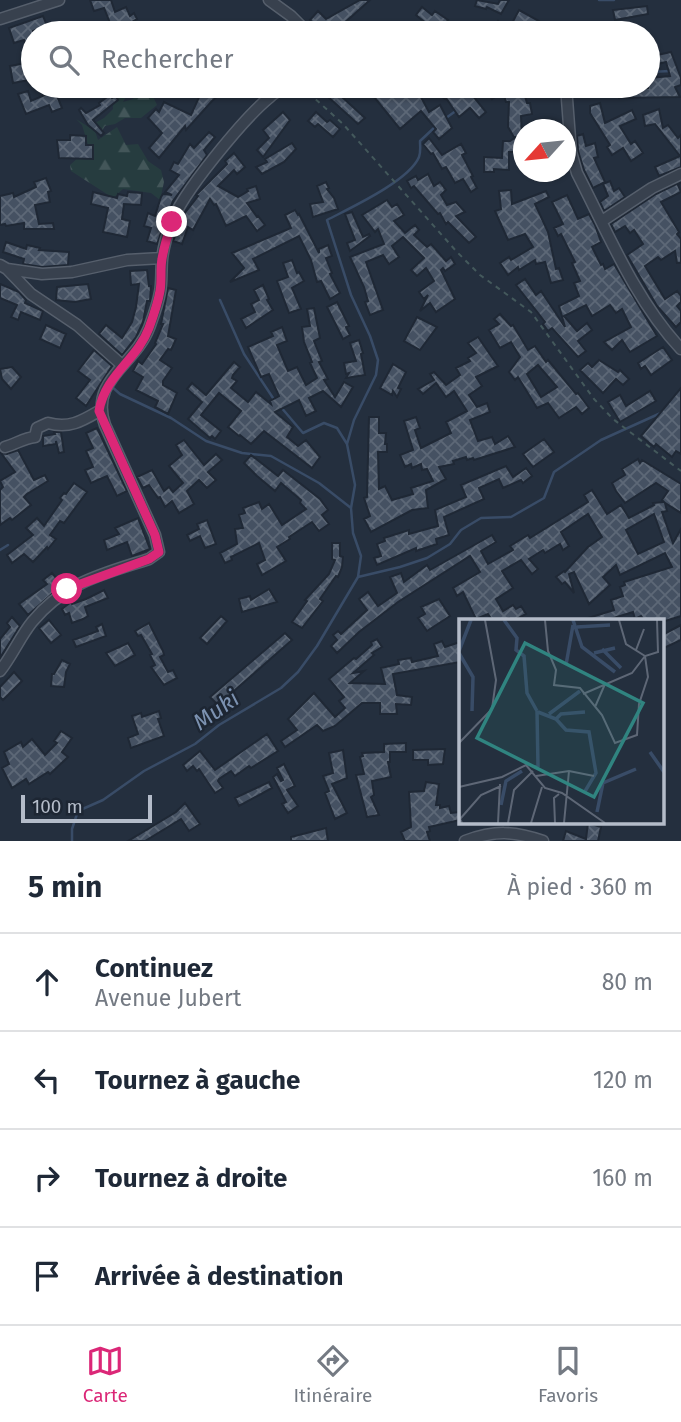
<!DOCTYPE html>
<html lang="fr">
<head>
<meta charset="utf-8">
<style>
	body { margin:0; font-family:"Fira Sans",sans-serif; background:#f2f2f3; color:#1f2937 }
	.compass { position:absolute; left:513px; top:119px; width:63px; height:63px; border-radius:50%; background:#fff; box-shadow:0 2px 5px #0004; rotate:243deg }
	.scale { position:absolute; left:21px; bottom:18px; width:131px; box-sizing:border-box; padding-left:7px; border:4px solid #b4bcc9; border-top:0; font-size:19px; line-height:24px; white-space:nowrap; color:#b4bcc9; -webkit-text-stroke:5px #1d2633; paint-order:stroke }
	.stop { position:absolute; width:21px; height:21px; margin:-16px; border:5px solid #db2777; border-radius:50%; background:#fff }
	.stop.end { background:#db2777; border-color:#fff; box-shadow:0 2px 7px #0008 }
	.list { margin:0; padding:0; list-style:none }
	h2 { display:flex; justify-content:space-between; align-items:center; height:91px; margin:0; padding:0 28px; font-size:30px }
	h2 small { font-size:23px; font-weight:400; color:#747a83 }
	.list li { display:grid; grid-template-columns:46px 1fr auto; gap:21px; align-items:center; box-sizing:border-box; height:98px; padding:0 28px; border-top:2px solid #e0e1e3 }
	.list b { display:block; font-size:26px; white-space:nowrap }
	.list p { margin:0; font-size:23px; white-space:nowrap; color:#747a83 }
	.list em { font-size:23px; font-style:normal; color:#747a83 }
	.icon { flex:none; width:38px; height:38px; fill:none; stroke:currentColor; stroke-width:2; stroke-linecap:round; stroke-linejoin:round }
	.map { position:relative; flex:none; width:681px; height:841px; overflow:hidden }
	.search { position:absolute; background:#fff; box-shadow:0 2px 5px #0004; left:21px; right:21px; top:21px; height:77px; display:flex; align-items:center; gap:18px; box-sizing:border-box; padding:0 24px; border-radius:38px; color:#747a83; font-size:26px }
	.sheet { height:483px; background:#fff }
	nav { display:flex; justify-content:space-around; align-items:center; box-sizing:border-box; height:98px; border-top:2px solid #e0e1e3; background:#fff; font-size:19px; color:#747a83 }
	nav a { display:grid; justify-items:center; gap:4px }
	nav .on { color:#db2777 }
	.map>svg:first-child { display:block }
</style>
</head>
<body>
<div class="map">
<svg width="681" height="841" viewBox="0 0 681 841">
	<defs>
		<pattern id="forest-firs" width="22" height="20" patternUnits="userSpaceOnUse" patternTransform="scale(1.75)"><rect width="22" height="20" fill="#263c3f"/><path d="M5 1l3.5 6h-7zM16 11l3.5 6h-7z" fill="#435659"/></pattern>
		<pattern id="building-cross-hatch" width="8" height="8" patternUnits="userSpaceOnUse" patternTransform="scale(1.75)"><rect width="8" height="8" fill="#455162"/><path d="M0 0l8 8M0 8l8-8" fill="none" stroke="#5d6877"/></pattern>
	</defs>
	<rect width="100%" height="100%" fill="#242f3e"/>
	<path fill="url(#forest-firs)" d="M149,88L157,105L141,118H125L115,124L105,126L101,132L95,123L104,118L113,109L112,92L129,91L123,102L133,99L138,90L143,92Z
		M76,119L95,131L98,140L117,127L126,145L138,144L148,161L161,170L164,182L160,200L151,193L123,189L113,198L71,171L70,165L79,157L92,158L82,125Z"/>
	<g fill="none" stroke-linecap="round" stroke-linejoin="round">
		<path stroke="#394c67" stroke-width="2.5" d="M599,0H614
			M648,72L671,71
			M474,98L496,86
			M446,118L457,110
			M220,300L244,354L275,401
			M111,386L120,394L171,418L206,441L242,453L271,456L319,483L351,508
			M280,406L303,433L324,423L337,428L347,444
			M0,550L8,545
			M358,577L400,567L427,558L450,544L461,530L481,518L511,517L544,498L554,472L601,440L663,412
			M72,841V829L78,811L103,800L144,771L195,744L219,725L281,688L298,672L317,646L358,577L361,556L353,533L351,508L355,485L347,444L354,420L376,375L378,360L370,336L351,295L327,220C350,208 409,181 419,157C421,152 420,146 420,141L435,127"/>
	</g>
	<path fill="url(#building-cross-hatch)" stroke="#1f2835" stroke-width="2" fill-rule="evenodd" d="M90,0H111L115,12L126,7L130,16L134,13L137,19L123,27L125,30L119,33H104L112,28L104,8L94,11Z
		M360,0H370L333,33H322L310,20L318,11L326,19Z
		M477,0L498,4L500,0H509L501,14L487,7L486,9L475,6Z
		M647,6L648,14L615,20L613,10Z
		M422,7L432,15L435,11L448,20L438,33L416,15Z
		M519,10L539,21L554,33H497L492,30L498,21L509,29Z
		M43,16L47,26L33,31V60L24,40L14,43L9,28Z
		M671,52L681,78V85L675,87L680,97L619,98L618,86L648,88V78L670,76L666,62L649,66L648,57Z
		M26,63L29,80L13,83L10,66Z
		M53,86L62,108L52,112L49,105L26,114L18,94L28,91L31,101L45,95L43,89Z
		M210,86H234L223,96L220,94L212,101L186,130L185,126L159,158L149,148L162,133L148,118L156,109L159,112L164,102L191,115L200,95Z
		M316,86H330L365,118L358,124Z
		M377,86L388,96L398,86H415L429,112L440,105L452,128L439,139L433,132L436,129L421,111L400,129L370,92Z
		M428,86H522L527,103H530L532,114L521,116L522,136H518L517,152H509V170L494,169V172H484V157L502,158L503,141H510L516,137H514L508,127L509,102H506L503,92L492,99L486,89L473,96L486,112L479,118L470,108L459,117L446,98L445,99Z
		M110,95L112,98L116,96L118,100L93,120L104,133L101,136L88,125L79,110L81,108L86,113L100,105L99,103Z
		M600,103L605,123L632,110L636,119L620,126L621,128L631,144L635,141L643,153L631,161L623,148L612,155L607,147L610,145L590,113V106Z
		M659,109L663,128L668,125L678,138L681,135V167L659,176L655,167L680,156L655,124L645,126L643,115Z
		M283,112L290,120L263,157L257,150L269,138L263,130Z
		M316,112L327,122L330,120L340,129L333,137L318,124L315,127L308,121Z
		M209,132L215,137L204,150L207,155L173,201L157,244L147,241L151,228L144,226L148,213L155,216L161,197L163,194L172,195L165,192L179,175L170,170L174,162L178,164L190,144L194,148Z
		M583,134L586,146L595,143L598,157L594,158L605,182L593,188L584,170L578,151L577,136Z
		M70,135L86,136V145H93V159L59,158L57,140H70Z
		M429,138L442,155L461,144L466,153L462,155L473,176L471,177L477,188L471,192L463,179L455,183L446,167L442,169L433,153L431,154L423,144Z
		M292,143L296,149L284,162L262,174L256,167L267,162L265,159Z
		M234,153L245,167L237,174L234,170L218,186L238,197L248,191L247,189L256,186L260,199L247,203L257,217L258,216L265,225L257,231L246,216L226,226L216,204L214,205L210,199L193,230L188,227L182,244L173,241L184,214L198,196L196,195L227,164L225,161Z
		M428,174L434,186L440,182L446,190L441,195L447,205L456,202L465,212L456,216L476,237L469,243L448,222L446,224L440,213L438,214L414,186L411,188L407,181L416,176L418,180Z
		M46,178L51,191L48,192L50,202L35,205L39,224L53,223L54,229H24V223L6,226L5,224L0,225V196L13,193L14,197L36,187L34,182Z
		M610,181L614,191L619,188L625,197L604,211L600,202L608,196L603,184Z
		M326,182L329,188L327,189L334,198L338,209L313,217L310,204L323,202L317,186Z
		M681,182L678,185L681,192L661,202L679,232L677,234L681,239V263H677L675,251L661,260L658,257L645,266L665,299L677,291L681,296V302L677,306L681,311V322L676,327L657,306L627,255L643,244L634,230L630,233L625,226L615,232L611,224L656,194Z
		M511,190L512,204L546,191L549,197L535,204L548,232L556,269L559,268L563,280L551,283L545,262L536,264L535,260L519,270L518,267L508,275L500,263L509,257L511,260L533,247L525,234L508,240L495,211L501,209L499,191Z
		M93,192L117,198L118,194L127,196L128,192L142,193L141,205L124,204L122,219L130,221L127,237L103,232L108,208L91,204Z
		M567,195L578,219L589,214L595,225L601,242L592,247L601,265L603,264L605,269L614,264L657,336L630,352L622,340L612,350L604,342L631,327L622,309L616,313L610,305L592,316L586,305L564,316L577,331L587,323L592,330L578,341L586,351L578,357L552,328L548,331L543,324L545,322L516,285L525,279L536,295L541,291L565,327L559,306L579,296L574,283L580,281L572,263L575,262L561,234L558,236L554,228L563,224L552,202Z
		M387,200L392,207L397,204L404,215L394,221L405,233L415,225L419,230L414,235L427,247L431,244L446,261L451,257L455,264L445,271L443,268L441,270L455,299L436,312L430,303L420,311L428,295L424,299L419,292L434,281L426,268L417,276L411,270L424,258L403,237L392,246L399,257L389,264L383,255L366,262L383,310L370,315L365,302L368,301L364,287L350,257L384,244L378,229L375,232L362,215Z
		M295,210L298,215L299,214L319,253V249L328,245L332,256L326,258L332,273L330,274L340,293L330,299L321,281L317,282L311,260L299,236L253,259L259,270L230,282L244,268L232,253L291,228L285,215Z
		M352,212L363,237L369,234L370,236L350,251L347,243L355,240L345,214Z
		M6,242L26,249L27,245L40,248L39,250L69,252L68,265L42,267L23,264L24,259L3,252Z
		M292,260L297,273L299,272L304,281L292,288L301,309L289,313L277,281L288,277L283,263Z
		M147,270L149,286H151L150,301H147L143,322L136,337L122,355L99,334L106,325L122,338L132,322L136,307L139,284L131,285L130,271Z
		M0,284L19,292L26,300L25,303L43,311L40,320L21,312L18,320L11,317L17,305L0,298Z
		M88,284L91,299L75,302L56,300L57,287Z
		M263,285L269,299L267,300L273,310L246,328L241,319L255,312L251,304L259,300L254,290Z
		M168,288L176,290L168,336L176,339L171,350L168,349L160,360L172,368L163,381V385L177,393L168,414L155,407L158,401L136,390L143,377L133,371L138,361L142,364L156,344L155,343L163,324H161Z
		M337,302L349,326L346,327L350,335L343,339L327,307Z
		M314,308L320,338L314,341L322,361L319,362L328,379L324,380L335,397L344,382L353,387L341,407L323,391L309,398L316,411L306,416L299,400L275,412L293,427L287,437L298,446L306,440L320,457L312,468L264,431L251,444L240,435L239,436L228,427L241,411L219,393L201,415L221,431L215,439L212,436L210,438L188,419L202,402L187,389L192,383L206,395L234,362L240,367L233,375L232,378L237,381L231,388L248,402L256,392L271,404L270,401L279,396L269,374L261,377L248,347L273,336L271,332L282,327L287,341L277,345L288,371L297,367L306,385L317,378L310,363L312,362L304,342L302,327L310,326L307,309Z
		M500,314L511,326L513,325L528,350L535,346L546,362L548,360L576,394L578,393L589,408L582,414L576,407L559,418L548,403L537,408L518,377L515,380L509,372L520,357L511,342L500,348L489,330L499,324L494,319ZM538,365L557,387L541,397L527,374Z
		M417,317L437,327L420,350L404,341Z
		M46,325L66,334L60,348L40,339Z
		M478,337L498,366L476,377L482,386L469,395L477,407L487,403L490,412L470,420L478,441L492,437L495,444L508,436L515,447L474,460L473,458L467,460L466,457L453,461L454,464L439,467L446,479L426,490L428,508L412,510L371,532L364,519L370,516L364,498L367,497L369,417H379V433H386L385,444H387V452H378L379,489L385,486L392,500L413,494L411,488L433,481L427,469L422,470L421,464L412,468L411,464L405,467L400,455L413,450L404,421L416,417L420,428L415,430L421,448L451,433L446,422L467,411L454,391L446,397L436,383L423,394L418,389L434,380L430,374L434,372L446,385L460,375L456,368L470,361L468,358L476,353L468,343Z
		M359,340L363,353L361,354L365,375L346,378L349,373L346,374L344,363L356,361L350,343Z
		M663,347L672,360L651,375L645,366L641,369L638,363Z
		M94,350L112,366L86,406L76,398L90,380L78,371Z
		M599,360L618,372L620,370L629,379L623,385L616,379L603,393L580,370L588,363L592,367Z
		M393,364L406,372L398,388L401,389L397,397L393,391L392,395L380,388Z
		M12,367L21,377L11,389L2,379L0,369Z
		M681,388V454L676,451L672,457L656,444L654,447L641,436Z
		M650,391L656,401L620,422L608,402L620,395L626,406Z
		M97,428L127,491L117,496L107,476L91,483L85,470L93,467L86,451L93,448L86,433Z
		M54,432H61L64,452L59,453L56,441V444L43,446V436L55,434Z
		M544,439L554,452L533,467L523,454Z
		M184,440L204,465L216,454L222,460L208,472L216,480L207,488L199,480L187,491L194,504L179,513L172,501L165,507L160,497L158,498L149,485L143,488L137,477L152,470L164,491L169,487L173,492L183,483L169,466L182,455L176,445Z
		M18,450L34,480L45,475L48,481L27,494L24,497L31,505L12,520L10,518L0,525V490L3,487L0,481L15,472L1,453L7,454Z
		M251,455L278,476L283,470L320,499L328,510L322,515L329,524L319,531L312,522L289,537L290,539L277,547L286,561L262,575L257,564L265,560L259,543L231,557L232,560L225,563L220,553L237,544L235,529L243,528L239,515L245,513L243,508L259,502L262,509L269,504L282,525L306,509L300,503L301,500L281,483L275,491L257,476L244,463Z
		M638,459L640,463L642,460L681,484V513L665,503L667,511L662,512L673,543L681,529V616L662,622L644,620L641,616L635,619L633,612L607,620H585V619L614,610L611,600L623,596L620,587L625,585L624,582L672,567L665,553L620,575L616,565L603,577L610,585L589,604L574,572L569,574L574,593L565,582L562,584L556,577L564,571L565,572L588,547L602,537L588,514L561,532L569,546L563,550L560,544L545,553L543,550L529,559L538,569L532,574L521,560L502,571L513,588L496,599L503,611L513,605L516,609L521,606L526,614L515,620H511L509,618L505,620H492L488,614L476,619L463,592L457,596L453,588L480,572L470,556L398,602L359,632L337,653L331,646L337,640L333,635L338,631L341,634L367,610L359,599L368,592L378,606L397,593L390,577L401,573L404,582L427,565L430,570L492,535L496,542L481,551L488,564L513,550L510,546L528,535L530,538L588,502L584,495L592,490L607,514L621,505L629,518L654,505L653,503L664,502L662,500L668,491L656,483L625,503L616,491L612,483L625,475L622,469ZM654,514L664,542L638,554L626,530Z
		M506,466L513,477L526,468L532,476L523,483L521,480L503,488L499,479L479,488L484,499L444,517L449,535L436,539L437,544L416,551V548L377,565L374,558L381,556L377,544L385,541L384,538L409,530V534L438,526L435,510L466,497L461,485Z
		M74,483L87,492L64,523L60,521L50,535L56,539L48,549L47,547L33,562L24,554L12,563L7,555L33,535L26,528L37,518L44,526L62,500L60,498L64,493L66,494Z
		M138,518L150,549L132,556L127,542L107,550L104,540L119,534L115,528Z
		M207,520L216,544L205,548L200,536L190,541L187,535L199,529L197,524Z
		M332,543H340V556L343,557L342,567L338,577L336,576L320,599L323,601L302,628L292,622L307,601L305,600L329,574L335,560L332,559Z
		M52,573L62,585L28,615L19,604L47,584L43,580Z
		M269,589L277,602L242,612L239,599L250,596L251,600Z
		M104,590L108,598L85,607L88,616L83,619L72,623L69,613L65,615L62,609L71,602L72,604L86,599Z
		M439,599L450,616L427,631L418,618L425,614L421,607Z
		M221,616L227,621L207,644L200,638Z
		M12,617L20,626L0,658V639L10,627L7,623Z
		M49,620L61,635L51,643L39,628Z
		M149,623L163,651L164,655L160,657L168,672L173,670L177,678L164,685L151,667L155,665L150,655L152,654L141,635L138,636L135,631Z
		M102,624L106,636L76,647L73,640L98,631L96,627Z
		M681,625V640L664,648L662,635Z
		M285,633L292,640L218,705L210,697Z
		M377,639L382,647L372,653L374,655L353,673L364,671L350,683L385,684L381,668L399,664L398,660L411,658L412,662L438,656L434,644L442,641L445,647L460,642V662L393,674L397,695L412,697L411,705L396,704L397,714H380V703H362L335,726L323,731L317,725L285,747L281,741L297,730L288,719L314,693L335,717L345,708L339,701L344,697L329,679L354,658L356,659L372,645L371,642Z
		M128,643L135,655L115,666L106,653Z
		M62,660L70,664L66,672L64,687L51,686L52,674H54Z
		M14,672L22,681L3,700L0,697V687Z
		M159,711L161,718L158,719L164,736L131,748L128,738L138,734L132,716L141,713L142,717Z
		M61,731L72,738L62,752L68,757L50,774L48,772L29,784L26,779L12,788L2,768L9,764L4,752L21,742L23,747L32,739L45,755L57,743L54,741Z
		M267,734L278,751L251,768L249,766L235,776L231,771L219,779L218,781L223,788L215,793L199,769L197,771L193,766L187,771L183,765L200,751L215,770Z
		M406,743V752H390V762H388L391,777L372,781L374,795L371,797L379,815L367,817L356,775L364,774L360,757L363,756L362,753L384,752V744Z
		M445,749L443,764L428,765V760H413V750Z
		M343,750L347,778L332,784L347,813L335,819L325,793L329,791L323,776L333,773L329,753Z
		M284,764L295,786L287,790L298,806L288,813L282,804L286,802L273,777L277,774L281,781L283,780L277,768Z
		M269,782L272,788L239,806L235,798Z
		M426,782L439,784L436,805H440V808L449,806L451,813L460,812V820L429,827L430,831L427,832L430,841H405L401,832L411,827L409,792L424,791Z
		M185,803L200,824L189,831L181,819L145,841H128L176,812Z
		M588,823L601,827L598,841H563L566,831L586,839Z
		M326,828L328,841H291V837Z"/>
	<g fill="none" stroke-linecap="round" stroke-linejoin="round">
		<defs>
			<path id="street" d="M269,0L291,16L308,33
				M0,19L59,0
				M566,86L571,152L577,173C608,233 635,300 681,349
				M602,221L652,188L681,174
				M0,265L7,269L31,294L77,325L122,365
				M7,269L42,274L72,272L127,260L162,258
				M5,447C16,444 24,438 35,437L37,428L48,423C69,429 82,421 99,411
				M0,671C12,656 20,637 32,622C65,582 103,574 149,559L159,552L155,535L105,425C89,380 135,365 149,328C153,317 158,304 160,292C162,282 161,271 162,260C163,248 167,235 171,224C181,194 245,117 270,97C275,92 282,89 288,86
				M465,841C495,830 514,831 543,841"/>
		</defs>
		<use href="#street" stroke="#565f6c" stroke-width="13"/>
		<path stroke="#44595c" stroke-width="2" stroke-dasharray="5 5" stroke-linecap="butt" d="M301,86L343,124L457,252L480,275L531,312L594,399L613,419L681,471"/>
		<use href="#street" stroke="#38414e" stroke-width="10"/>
	</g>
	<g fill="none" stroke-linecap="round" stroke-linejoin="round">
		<path stroke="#db2777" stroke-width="9" d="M67,589L149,559L159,552L155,535L99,411C105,375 137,360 149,328C153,317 158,303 160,291C162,281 160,269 162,259C164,246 168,234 172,222"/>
	</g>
	<g text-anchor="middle" stroke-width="5" stroke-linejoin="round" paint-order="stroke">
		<g font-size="23" font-style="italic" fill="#7c92b1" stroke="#1d2633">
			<text transform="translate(216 710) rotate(-35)" y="8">Muki</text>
		</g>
	</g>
	<g transform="translate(459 619)">
		<rect width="205" height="205" fill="#242f3e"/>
		<path fill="none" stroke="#394c67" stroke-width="3.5" d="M45,1L58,19L57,31L65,37L68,74L78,92M114,1L123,28L156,53M118,8L151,6M143,30L162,49M0,32L12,1M0,34L14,58L13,92M135,34L156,29M107,46L114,6M79,93L97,100L107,111L130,113L137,154L125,174M90,95L121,72M97,100L102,95L126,93M191,133L205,153M75,148L79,147L78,92M42,186L47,162L63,152M138,193L144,164L177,150"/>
		<path fill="none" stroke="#5e6776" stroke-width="2" d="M86,1L89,32L97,51L95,66L121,69L143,96L156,124L178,116L180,85L189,58L186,37L167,25L160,1M177,31L185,10M124,75L173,54L186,37L199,33L198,1M136,88L146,65M0,124L33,90L37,61L26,1M77,157L110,152L135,157M0,168L43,158L67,146L86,169L103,174L146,204M3,204L1,200L22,176L42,167M39,204L41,165M49,204L55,171L74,152M72,204L83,168M96,204L95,179L100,175M105,204L110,152"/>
		<path fill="#308480" fill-opacity="0.15" stroke="#308480" stroke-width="3.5" d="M66,24L184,84L135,178L18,119Z"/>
		<rect width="205" height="205" fill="none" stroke="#b4bcc9" stroke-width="3.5"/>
	</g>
</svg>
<svg class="compass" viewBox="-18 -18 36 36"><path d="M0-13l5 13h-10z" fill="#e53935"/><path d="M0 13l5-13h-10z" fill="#747a83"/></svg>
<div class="scale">100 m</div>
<div class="stop" style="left:67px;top:589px"></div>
<div class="stop end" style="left:172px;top:222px"></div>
<div class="search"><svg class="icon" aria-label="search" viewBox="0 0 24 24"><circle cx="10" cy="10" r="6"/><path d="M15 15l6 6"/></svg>Rechercher</div>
</div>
<section class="sheet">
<h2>5 min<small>À pied · 360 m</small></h2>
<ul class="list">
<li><svg class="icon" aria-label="ahead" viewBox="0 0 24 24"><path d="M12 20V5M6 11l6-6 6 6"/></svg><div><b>Continuez</b><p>Avenue Jubert</p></div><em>80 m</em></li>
<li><svg class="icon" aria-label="left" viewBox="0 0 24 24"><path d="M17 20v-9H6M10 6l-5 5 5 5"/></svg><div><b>Tournez à gauche</b></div><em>120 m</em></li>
<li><svg class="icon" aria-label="right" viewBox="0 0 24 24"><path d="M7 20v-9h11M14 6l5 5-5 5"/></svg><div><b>Tournez à droite</b></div><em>160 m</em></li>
<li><svg class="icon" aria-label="arrive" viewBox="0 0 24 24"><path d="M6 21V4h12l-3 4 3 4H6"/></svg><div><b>Arrivée à destination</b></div></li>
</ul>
</section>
<nav>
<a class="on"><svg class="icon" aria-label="map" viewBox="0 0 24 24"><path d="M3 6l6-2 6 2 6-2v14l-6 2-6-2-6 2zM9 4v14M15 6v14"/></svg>Carte</a>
<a><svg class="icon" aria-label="directions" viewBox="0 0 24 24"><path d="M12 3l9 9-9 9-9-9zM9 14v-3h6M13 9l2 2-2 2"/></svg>Itinéraire</a>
<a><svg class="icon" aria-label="saved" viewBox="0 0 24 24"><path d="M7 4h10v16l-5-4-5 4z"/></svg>Favoris</a>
</nav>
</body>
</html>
